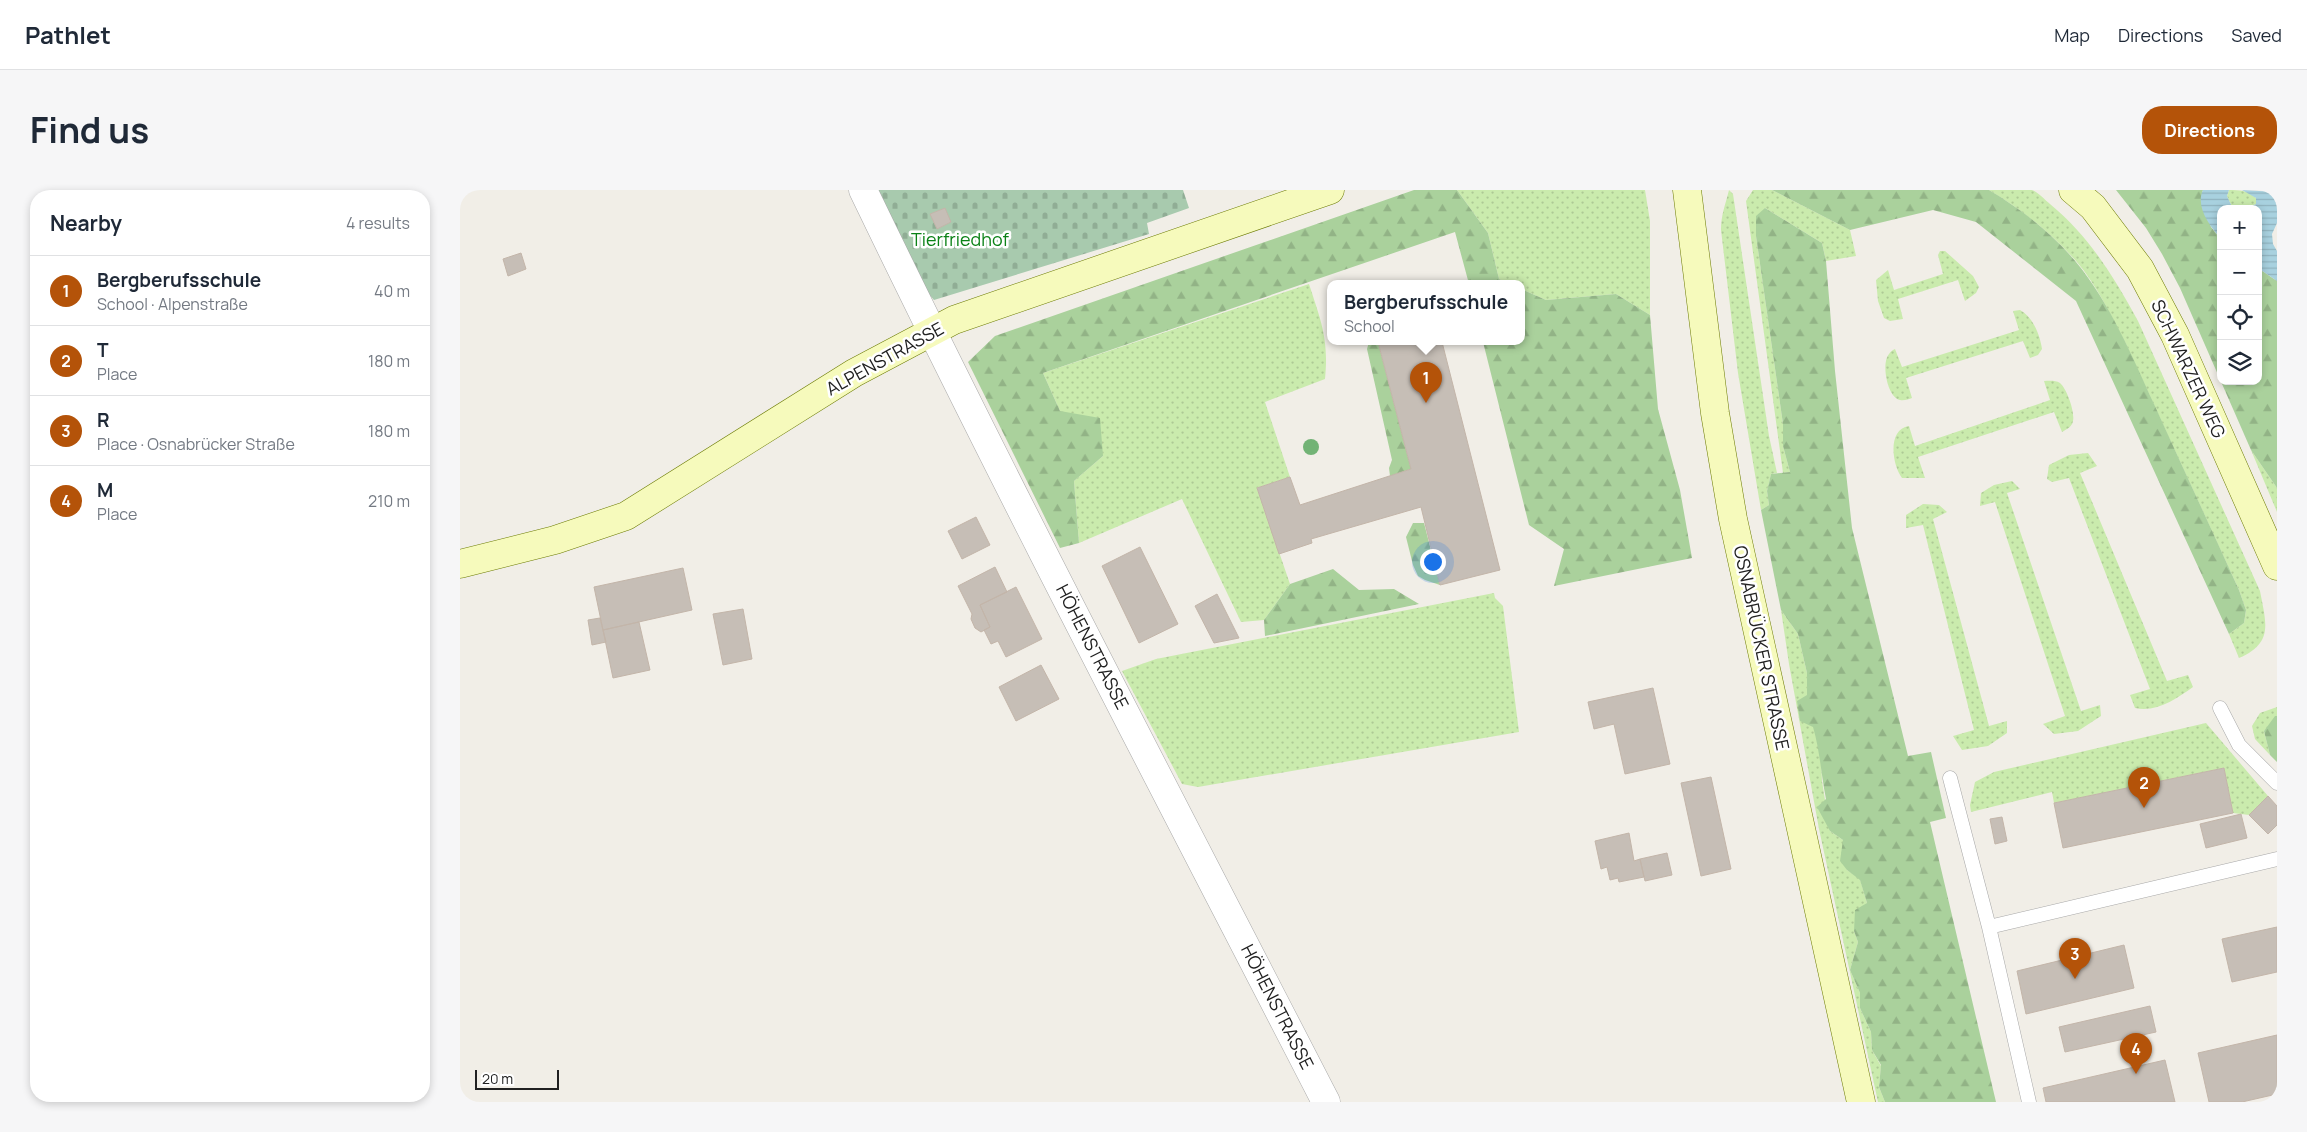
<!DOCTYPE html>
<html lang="en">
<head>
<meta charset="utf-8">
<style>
	body { margin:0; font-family:Manrope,sans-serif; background:#f6f6f7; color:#1f2937 }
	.controls { position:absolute; right:15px; top:15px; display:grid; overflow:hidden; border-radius:10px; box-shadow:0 2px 8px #0003 }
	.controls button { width:45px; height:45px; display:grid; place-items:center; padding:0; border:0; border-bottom:1px solid #e0e1e3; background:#fff; color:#1f2937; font:25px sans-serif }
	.scale { position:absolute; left:15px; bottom:12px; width:84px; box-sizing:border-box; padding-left:5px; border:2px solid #212121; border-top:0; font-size:14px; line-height:18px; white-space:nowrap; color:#212121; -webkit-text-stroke:4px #fff; paint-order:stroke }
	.you { position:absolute; left:972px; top:371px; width:18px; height:18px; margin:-12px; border:4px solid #fff; border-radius:50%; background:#1a73e8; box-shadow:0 0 0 8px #1a73e833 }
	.badge { display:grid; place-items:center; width:32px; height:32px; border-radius:50%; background:#b45309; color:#fff; font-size:16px; font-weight:700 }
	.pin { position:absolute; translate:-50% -41px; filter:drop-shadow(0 1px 2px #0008) }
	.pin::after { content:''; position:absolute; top:26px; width:18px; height:15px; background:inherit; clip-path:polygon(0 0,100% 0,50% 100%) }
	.popup { position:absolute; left:867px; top:90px; width:198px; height:65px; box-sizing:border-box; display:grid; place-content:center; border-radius:10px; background:#fff; filter:drop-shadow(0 1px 4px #0005); font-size:16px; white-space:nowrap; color:#747a83 }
	.popup b { font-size:19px; color:#1f2937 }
	.popup::after { content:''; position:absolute; left:50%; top:100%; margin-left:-10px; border:10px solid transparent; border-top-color:#fff }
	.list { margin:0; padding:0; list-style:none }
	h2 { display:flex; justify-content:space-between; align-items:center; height:65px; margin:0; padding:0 20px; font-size:21px }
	h2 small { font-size:16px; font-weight:400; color:#747a83 }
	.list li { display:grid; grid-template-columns:32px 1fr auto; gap:15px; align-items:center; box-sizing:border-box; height:70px; padding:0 20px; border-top:1px solid #e0e1e3 }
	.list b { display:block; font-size:19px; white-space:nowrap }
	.list p { margin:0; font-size:16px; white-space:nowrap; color:#747a83 }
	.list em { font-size:16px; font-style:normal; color:#747a83 }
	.icon { flex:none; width:28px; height:28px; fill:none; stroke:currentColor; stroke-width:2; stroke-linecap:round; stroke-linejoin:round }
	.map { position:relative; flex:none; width:1817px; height:912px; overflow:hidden; border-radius:20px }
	header { display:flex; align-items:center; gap:30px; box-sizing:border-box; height:70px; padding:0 25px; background:#fff; border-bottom:1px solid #e0e1e3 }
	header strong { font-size:24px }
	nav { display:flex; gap:28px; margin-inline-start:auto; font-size:18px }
	.intro { display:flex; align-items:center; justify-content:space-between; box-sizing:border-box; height:120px; padding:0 30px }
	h1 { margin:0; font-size:35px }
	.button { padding:12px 22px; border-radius:20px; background:#b45309; color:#fff; font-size:18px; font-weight:700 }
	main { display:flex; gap:30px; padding:0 30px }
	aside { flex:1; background:#fff; border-radius:20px; box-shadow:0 2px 8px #0003 }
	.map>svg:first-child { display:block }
</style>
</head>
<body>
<header>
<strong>Pathlet</strong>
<nav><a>Map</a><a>Directions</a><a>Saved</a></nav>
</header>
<div class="intro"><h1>Find us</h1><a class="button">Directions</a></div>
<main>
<aside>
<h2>Nearby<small>4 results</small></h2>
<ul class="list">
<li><span class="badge">1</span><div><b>Bergberufsschule</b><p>School · Alpenstraße</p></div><em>40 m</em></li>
<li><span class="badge">2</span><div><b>T</b><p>Place</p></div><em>180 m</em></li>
<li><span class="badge">3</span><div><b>R</b><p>Place · Osnabrücker Straße</p></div><em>180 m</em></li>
<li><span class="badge">4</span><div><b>M</b><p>Place</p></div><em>210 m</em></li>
</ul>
</aside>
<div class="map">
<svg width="1817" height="912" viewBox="0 0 1817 912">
	<defs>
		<pattern id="grass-dots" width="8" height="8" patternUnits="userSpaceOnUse" patternTransform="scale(1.25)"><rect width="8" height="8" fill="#caebad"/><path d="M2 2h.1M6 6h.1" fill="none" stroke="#adc995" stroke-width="1.8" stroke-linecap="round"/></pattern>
		<pattern id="forest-firs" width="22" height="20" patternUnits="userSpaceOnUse" patternTransform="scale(1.25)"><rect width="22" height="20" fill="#aad19c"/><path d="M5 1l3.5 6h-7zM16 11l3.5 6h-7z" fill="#92b386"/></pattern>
		<pattern id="cemetery-stones" width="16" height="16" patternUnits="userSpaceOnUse" patternTransform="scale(1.25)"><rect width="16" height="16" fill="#a8caae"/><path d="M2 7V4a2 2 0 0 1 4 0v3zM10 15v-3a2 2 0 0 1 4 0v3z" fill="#90ad95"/></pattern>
		<pattern id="water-rules" width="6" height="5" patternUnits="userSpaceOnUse" patternTransform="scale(1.25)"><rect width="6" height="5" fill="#a8d1df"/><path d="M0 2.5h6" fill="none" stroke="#90b3bf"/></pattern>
	</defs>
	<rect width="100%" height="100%" fill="#f1eee7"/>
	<path fill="url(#grass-dots)" d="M997,0H1185L1190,31V125L1156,104L1086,110L1061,99V94H1050L1039,89L1028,43Z
		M1269,0L1273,4L1309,246L1317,283L1311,284L1307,301L1309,315L1301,320L1278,183L1261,40C1261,25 1265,16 1269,0Z
		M1293,0H1312L1390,40L1396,66L1366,71L1362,53L1305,18L1296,46L1323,234V256L1330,282L1323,283L1286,11Z
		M1529,0C1540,0 1562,0 1572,0C1578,2 1585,10 1590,14C1629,46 1654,87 1678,131L1800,401C1806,433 1814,453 1779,468L1769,444L1784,433L1786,420L1779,400L1666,154C1651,126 1637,95 1616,71C1591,43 1561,19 1529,0Z
		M1769,0C1779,0 1787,0 1796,8V14L1786,19H1773L1767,6Z
		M1480,61H1485L1513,86L1519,97L1516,103L1505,111L1498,90L1438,109L1443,129L1430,131L1424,128L1418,111L1416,90L1428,80L1434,100L1483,84L1478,65Z
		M849,94C861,131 869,149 865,189L805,212L830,287L797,298L830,394L804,430L781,432L722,309L619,353L614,291L643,266L600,221L583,183Z
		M1560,120C1573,127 1580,145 1582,159L1578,165L1570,168L1563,151L1446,188L1452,208C1449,209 1444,211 1440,210C1427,207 1421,173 1429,164C1431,161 1433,160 1435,159L1442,177L1559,140L1553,121Z
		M1584,191C1589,191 1595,190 1600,193C1607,199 1615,222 1613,231C1612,237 1607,239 1602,242L1594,222L1458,267L1465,288H1442C1432,275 1427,239 1449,236L1455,256L1590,210Z
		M1791,260L1817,298V322Z
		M1628,263L1637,276L1620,283L1707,491L1728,485L1733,497C1716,509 1696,523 1675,518L1670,505L1690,499L1609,288L1592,292L1587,289L1589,275L1609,265Z
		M1552,291L1560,299L1547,303L1621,521L1640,515L1641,526L1618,541L1594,544L1583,534L1605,526L1535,312L1520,316L1521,303L1534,295Z
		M1463,314L1479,315L1487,322L1473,329L1529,536L1547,531V543L1528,556L1502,560L1493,546L1514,540L1463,335L1446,338V325Z
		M1034,403L1035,408L1043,416L1059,542L738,597L722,594L662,481L696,469Z
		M1321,420L1338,444L1347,483V505L1361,564L1362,591L1370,641L1383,650L1387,680L1400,689L1407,713L1394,741L1398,752L1390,780L1400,803V818L1411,842L1412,860L1421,876L1419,897L1425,912H1418L1359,639L1329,474Z
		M1817,517V526L1804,541L1810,565L1795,549L1792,536L1800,523Z
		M1746,533L1808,606L1789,625L1773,623L1764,578L1594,613L1592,602L1511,622L1510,615L1515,592L1534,582Z"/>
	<path fill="url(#forest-firs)" d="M954,0H997L1028,43L1039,89L1050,94H1009L995,42L583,183L600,221L640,228L643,266L614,291L619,353L600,358L508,172L535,146Z
		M1312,0H1529C1561,19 1592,43 1616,72C1650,113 1672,166 1694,214C1722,276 1751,338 1779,400L1786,420L1784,433L1769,444L1616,111L1516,32L1473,20L1390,40Z
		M1656,0H1743L1742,3L1751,37L1761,49V191H1798V78L1817,91V298L1791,260L1720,98L1702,64L1686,38Z
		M1305,18L1362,53L1366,71L1375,181L1392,338L1448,566L1471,562L1486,628L1470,632L1536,912H1425L1419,897L1421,875L1412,860L1411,842L1400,818V803L1390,780L1398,752L1394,741L1395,720L1407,713L1400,690L1387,680L1380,671L1383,650L1370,641L1357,617L1366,609C1361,584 1360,561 1353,537L1340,531L1337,511L1347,505V483L1338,444L1321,420L1301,320L1309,315L1307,301L1311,284L1330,282L1323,256V234L1296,46V26Z
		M1061,99L1086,110L1156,104L1190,125L1198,219L1220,300L1232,368L1094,396L1104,359L1069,335L1023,152H1061Z
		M909,152H918L951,279L930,286L929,278L932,270L907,159Z
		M953,333H964L980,395L965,390L958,386L953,375L946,347Z
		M873,379L899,400L934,399L959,414L805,446L804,430L830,394Z
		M1815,526H1817V572L1810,565L1804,541Z"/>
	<path fill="url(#cemetery-stones)" d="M416,0H723L729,18L687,33L689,44L474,110L466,101Z"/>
	<path fill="url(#water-rules)" d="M1743,0H1769L1767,6L1773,19H1761V49C1750,36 1735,17 1743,0Z
		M1782,0L1817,2V33L1812,44L1813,54L1817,61V91L1798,78V19H1786L1796,14V8Z"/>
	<path fill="#c6beb6" stroke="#c3b5a9" d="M485,18L491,32L477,39L470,24Z
		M61,63L66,79L48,86L43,69Z
		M918,152H982L1040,380L980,395L961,317L851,349L852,353L819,364L797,298L830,287L840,315L951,279Z
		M516,327L530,355L502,369L488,341Z
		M680,357L718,434L679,453L642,376Z
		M535,377L547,402L520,415L530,437L521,442L515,438L511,429L512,424L498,396Z
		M223,378L232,420L143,440L134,397Z
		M556,397L582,449L546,467L538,451L531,454L524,440L530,437L520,415Z
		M757,404L779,448L754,453L735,416Z
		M283,419L292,469L263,475L253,424Z
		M140,428L146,452L132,455L128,430Z
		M179,432L190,480L153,488L143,440Z
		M581,475L599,509L556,531L539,497Z
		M1193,498L1210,574L1165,584L1154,534L1134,539L1128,512Z
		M1764,578L1773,623L1603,658L1594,613Z
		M1251,587L1271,679L1241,686L1221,593Z
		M1808,606L1817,616V635L1808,644L1789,625Z
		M1781,624L1787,648L1746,658L1740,634Z
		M1542,627L1547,651L1535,654L1530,629Z
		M1169,643L1174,671L1180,669L1184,687L1159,692L1158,688L1150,690L1147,677L1141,679L1135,651Z
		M1207,663L1212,685L1185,691L1180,669Z
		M1817,737V782L1772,792L1762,749Z
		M1664,755L1674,798L1566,824L1557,781Z
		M1690,816L1696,842L1605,862L1599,837Z
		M1817,845V904L1782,912H1749L1738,863Z
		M1705,870L1715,912H1586L1583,898Z"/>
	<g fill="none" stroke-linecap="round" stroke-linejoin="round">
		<defs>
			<path id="lane" d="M1760,518L1779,555L1817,593
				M1490,588L1529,737
				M1569,912L1529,737L1817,669"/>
			<path id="street" d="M403,0C551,307 710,609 866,912"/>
			<path id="secondary" d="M1227,0L1255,223L1273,329L1401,912
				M1613,0L1633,17L1680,79L1715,145L1817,376
				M0,374L95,350L166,326L394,183L494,130L870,0"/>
		</defs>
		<use href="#lane" stroke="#a8a8a8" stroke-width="15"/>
		<use href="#street" stroke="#a8a8a8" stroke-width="29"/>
		<use href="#secondary" stroke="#6c7b04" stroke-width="29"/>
		<use href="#lane" stroke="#fff" stroke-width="14"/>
		<use href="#street" stroke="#fff" stroke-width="28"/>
		<use href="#secondary" stroke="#f6fabc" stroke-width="28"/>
	</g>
	<circle fill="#72b375" cx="851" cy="257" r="8"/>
	<g text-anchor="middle" stroke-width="5" stroke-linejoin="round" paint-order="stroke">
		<g font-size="18" fill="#0b8217" stroke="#fff">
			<text x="500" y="56">Tierfriedhof</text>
		</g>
		<g font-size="18" fill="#212121" stroke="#fff">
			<text transform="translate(425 169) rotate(-29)" y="6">ALPENSTRASSE</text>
			<text transform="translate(1728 179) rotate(65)" y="6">SCHWARZER WEG</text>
			<text transform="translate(632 457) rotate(63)" y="6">HÖHENSTRASSE</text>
			<text transform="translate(1301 458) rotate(78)" y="6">OSNABRÜCKER STRASSE</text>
			<text transform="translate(817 817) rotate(63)" y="6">HÖHENSTRASSE</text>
		</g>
	</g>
</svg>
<div class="controls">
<button>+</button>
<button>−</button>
<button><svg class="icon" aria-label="locate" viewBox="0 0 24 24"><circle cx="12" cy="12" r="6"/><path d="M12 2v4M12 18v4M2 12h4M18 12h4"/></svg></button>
<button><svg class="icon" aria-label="layers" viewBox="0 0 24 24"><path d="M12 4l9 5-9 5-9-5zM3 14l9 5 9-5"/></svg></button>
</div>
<div class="scale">20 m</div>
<div class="you"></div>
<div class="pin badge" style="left:966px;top:213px">1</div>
<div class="popup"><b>Bergberufsschule</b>School</div>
<div class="pin badge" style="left:1684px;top:618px">2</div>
<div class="pin badge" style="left:1615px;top:789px">3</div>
<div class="pin badge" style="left:1676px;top:884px">4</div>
</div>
</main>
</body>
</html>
